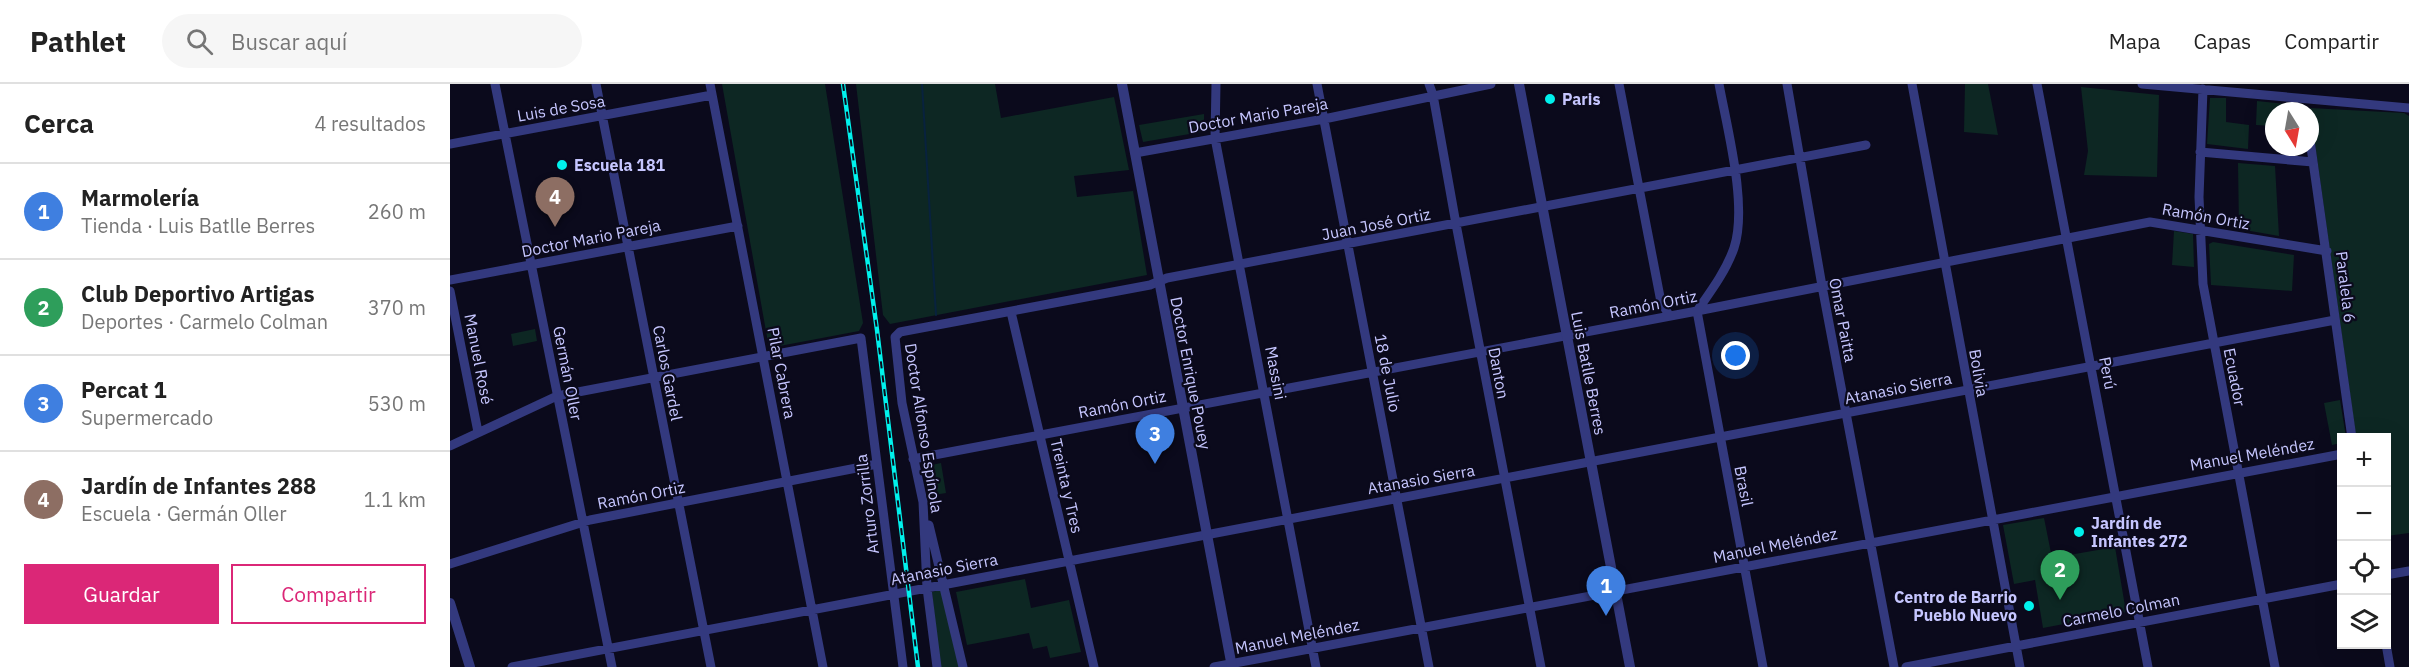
<!DOCTYPE html>
<html lang="es">
<head>
<meta charset="utf-8">
<style>
	body { margin:0; font-family:"IBM Plex Sans",sans-serif; background:#f6f6f6; color:#222 }
	.controls { position:absolute; right:18px; bottom:18px; display:grid; overflow:hidden; border-radius:0px; box-shadow:0 6px 24px #0002 }
	.controls button { width:54px; height:54px; display:grid; place-items:center; padding:0; border:0; border-bottom:2px solid #e0e0e0; background:#fff; color:#222; font:30px sans-serif }
	.compass { position:absolute; left:1815px; top:18px; width:54px; height:54px; border-radius:50%; background:#fff; box-shadow:0 6px 24px #0002; rotate:169deg }
	.you { position:absolute; left:1286px; top:272px; width:21px; height:21px; margin:-15px; border:4px solid #fff; border-radius:50%; background:#1a73e8; box-shadow:0 0 0 9px #1a73e833 }
	.badge { display:grid; place-items:center; width:39px; height:39px; border-radius:50%; background:#db2777; color:#fff; font-size:20px; font-weight:700 }
	.pin { position:absolute; translate:-50% -50px; filter:drop-shadow(0 2px 3px #0008) }
	.pin::after { content:''; position:absolute; top:32px; width:21px; height:18px; background:inherit; clip-path:polygon(0 0,100% 0,50% 100%) }
	.list { margin:0; padding:0; list-style:none }
	h2 { display:flex; justify-content:space-between; align-items:center; height:78px; margin:0; padding:0 24px; font-size:26px }
	h2 small { font-size:20px; font-weight:400; color:#767676 }
	.list li { display:grid; grid-template-columns:39px 1fr auto; gap:18px; align-items:center; box-sizing:border-box; height:96px; padding:0 24px; border-top:2px solid #e0e0e0 }
	.list b { display:block; font-size:22px; white-space:nowrap }
	.list p { margin:0; font-size:20px; white-space:nowrap; color:#767676 }
	.list em { font-size:20px; font-style:normal; color:#767676 }
	.actions { display:flex; gap:12px; padding:18px 24px }
	.actions a { flex:1; padding:14px 0; border:2px solid #db2777; border-radius:0px; text-align:center; font-size:21px; color:#db2777 }
	.actions .main { background:#db2777; color:#fff }
	.icon { flex:none; width:33px; height:33px; fill:none; stroke:currentColor; stroke-width:2; stroke-linecap:round; stroke-linejoin:round }
	.map { position:relative; flex:none; width:1959px; height:583px; overflow:hidden }
	header { display:flex; align-items:center; gap:36px; box-sizing:border-box; height:84px; padding:0 30px; background:#fff; border-bottom:2px solid #e0e0e0 }
	header strong { font-size:28px }
	nav { display:flex; gap:33px; margin-inline-start:auto; font-size:21px }
	.search { width:420px; height:54px; background:#f6f6f6; display:flex; align-items:center; gap:15px; box-sizing:border-box; padding:0 21px; border-radius:33px; color:#767676; font-size:22px }
	main { display:flex }
	aside { flex:1; background:#fff }
	.map>svg:first-child { display:block }
</style>
</head>
<body>
<header>
<strong>Pathlet</strong>
<div class="search"><svg class="icon" aria-label="search" viewBox="0 0 24 24"><circle cx="10" cy="10" r="6"/><path d="M15 15l6 6"/></svg>Buscar aquí</div>
<nav><a>Mapa</a><a>Capas</a><a>Compartir</a></nav>
</header>
<main>
<aside>
<h2>Cerca<small>4 resultados</small></h2>
<ul class="list">
<li><span class="badge" style="background:#3f7fe0">1</span><div><b>Marmolería</b><p>Tienda · Luis Batlle Berres</p></div><em>260 m</em></li>
<li><span class="badge" style="background:#2e9e5b">2</span><div><b>Club Deportivo Artigas</b><p>Deportes · Carmelo Colman</p></div><em>370 m</em></li>
<li><span class="badge" style="background:#3f7fe0">3</span><div><b>Percat 1</b><p>Supermercado</p></div><em>530 m</em></li>
<li><span class="badge" style="background:#8d6e63">4</span><div><b>Jardín de Infantes 288</b><p>Escuela · Germán Oller</p></div><em>1.1 km</em></li>
</ul>
<div class="actions"><a class="main">Guardar</a><a>Compartir</a></div>
</aside>
<div class="map">
<svg width="1959" height="583" viewBox="0 0 1959 583">
	<rect width="100%" height="100%" fill="#0b0a1c"/>
	<path fill="#0d2723" d="M272,0H375L413,239L409,247L319,264Z
		M406,0H545L551,34L664,13L679,86L624,92L627,113L683,107L697,191L440,240L433,231Z
		M1515,0H1538L1548,51L1514,48Z
		M1631,3L1709,11L1707,93L1634,91L1638,67Z
		M1760,14H1776V38L1799,41L1798,65L1757,60Z
		M1807,17L1846,21L1847,27H1824V42L1806,41Z
		M1860,24L1954,29L1959,32V449L1937,452L1936,354L1906,353Z
		M754,30V45L751,48L693,58L689,41Z
		M1788,79L1825,82L1829,152L1789,145Z
		M1724,147L1743,150L1744,183L1722,181Z
		M1763,158L1844,171L1842,207L1761,201L1759,160Z
		M85,245L87,257L63,262L61,250Z
		M1890,316L1896,353L1892,354L1891,359L1882,361L1874,319Z
		M491,379L496,409L484,411L477,382Z
		M1594,434L1602,474L1665,463L1676,528L1593,544L1585,496L1564,500L1553,441Z
		M575,495L581,524L619,516L631,568L600,574L597,562L583,565L579,549L517,561L506,508Z
		M489,506L491,507L509,583H490L482,508Z"/>
	<g fill="none" stroke-linecap="round" stroke-linejoin="round">
		<path stroke="#08223e" stroke-width="2" d="M472,0L486,231"/>
		<path stroke="#33397e" stroke-width="9" d="M45,0L162,583
			M146,0L261,583
			M260,0L373,583
			M766,0L765,54L866,583
			M867,0L979,583
			M979,0L983,11L1006,140L1091,583
			M1169,0L1211,218L1219,231
			M1269,0C1277,44 1298,122 1284,164C1276,187 1261,207 1247,227L1313,583
			M1337,0L1372,202L1444,583
			M1462,0L1570,583
			M1587,0L1698,583
			M1692,0L1959,24
			M1753,5L1749,113L1753,200L1825,583
			M1860,56L1902,354
			M0,60L262,11
			M1750,68L1863,78
			M685,69L874,35L1041,0
			M0,196L288,142
			M0,207L28,348
			M561,228L644,583
			M0,362L107,312L411,254L453,583
			M463,375L1247,227L1700,138L1877,167
			M479,441L513,583
			M0,480L140,436L427,380
			M1936,491L1959,487
			M1936,560L1940,583
			M62,583L1885,236
			M487,583L477,504L473,418L452,319L445,253L450,248L700,201L717,194L1416,61
			M764,583L1892,370
			M1456,583L1892,500"/>
		<path stroke="#33397e" stroke-width="10" d="M672,0L782,583
			M1069,0L1180,583
			M0,519L20,583"/>
		<defs>
			<path id="rail" d="M393,0L427,246L468,583"/>
		</defs>
		<use href="#rail" stroke="#00f1ec" stroke-width="4.5"/>
		<use href="#rail" stroke="#0b0a1c" stroke-width="2" stroke-dasharray="7" stroke-linecap="butt"/>
	</g>
	<g fill="#00f1ec" stroke="#0b0a1c" stroke-width="2">
		<circle cx="1100" cy="15" r="6"/>
		<circle cx="112" cy="81" r="6"/>
		<circle cx="1629" cy="448" r="6"/>
		<circle cx="1579" cy="522" r="6"/>
	</g>
	<g text-anchor="middle" stroke-width="4.5" stroke-linejoin="round" paint-order="stroke">
		<g font-size="16" font-weight="bold" fill="#c6c6ff" stroke="#0b0a1c" text-anchor="start">
			<text x="1112" y="21">Paris</text>
			<text x="124" y="87">Escuela 181</text>
			<text x="1641" y="445">Jardín de<tspan x="1641" dy="18">Infantes 272</tspan></text>
			<text x="1567" y="519" text-anchor="end">Centro de Barrio<tspan x="1567" dy="18">Pueblo Nuevo</tspan></text>
		</g>
		<g font-size="16" fill="#c6c6ff" stroke="#0b0a1c">
			<text transform="translate(111 24) rotate(-10)" y="6">Luis de Sosa</text>
			<text transform="translate(808 31) rotate(-10)" y="6">Doctor Mario Pareja</text>
			<text transform="translate(1756 132) rotate(10)" y="6">Ramón Ortiz</text>
			<text transform="translate(926 140) rotate(-11)" y="6">Juan José Ortiz</text>
			<text transform="translate(141 154) rotate(-11)" y="6">Doctor Mario Pareja</text>
			<text transform="translate(1896 203) rotate(83)" y="6">Paralela 6</text>
			<text transform="translate(1203 220) rotate(-11)" y="6">Ramón Ortiz</text>
			<text transform="translate(1393 236) rotate(79)" y="6">Omar Paitta</text>
			<text transform="translate(29 275) rotate(79)" y="6">Manuel Rosé</text>
			<text transform="translate(118 289) rotate(79)" y="6">Germán Oller</text>
			<text transform="translate(218 289) rotate(79)" y="6">Carlos Gardel</text>
			<text transform="translate(332 289) rotate(79)" y="6">Pilar Cabrera</text>
			<text transform="translate(741 289) rotate(79)" y="6">Doctor Enrique Pouey</text>
			<text transform="translate(826 289) rotate(79)" y="6">Massini</text>
			<text transform="translate(938 289) rotate(79)" y="6">18 de Julio</text>
			<text transform="translate(1049 289) rotate(79)" y="6">Danton</text>
			<text transform="translate(1139 289) rotate(79)" y="6">Luis Batlle Berres</text>
			<text transform="translate(1529 289) rotate(80)" y="6">Bolivia</text>
			<text transform="translate(1658 289) rotate(79)" y="6">Perú</text>
			<text transform="translate(1785 293) rotate(79)" y="6">Ecuador</text>
			<text transform="translate(1448 304) rotate(-11)" y="6">Atanasio Sierra</text>
			<text transform="translate(672 320) rotate(-11)" y="6">Ramón Ortiz</text>
			<text transform="translate(474 344) rotate(81)" y="6">Doctor Alfonso Espínola</text>
			<text transform="translate(1802 370) rotate(-10)" y="6">Manuel Meléndez</text>
			<text transform="translate(971 395) rotate(-10)" y="6">Atanasio Sierra</text>
			<text transform="translate(617 402) rotate(77)" y="6">Treinta y Tres</text>
			<text transform="translate(1294 402) rotate(79)" y="6">Brasil</text>
			<text transform="translate(191 411) rotate(-11)" y="6">Ramón Ortiz</text>
			<text transform="translate(417 420) rotate(-97)" y="6">Arturo Zorrilla</text>
			<text transform="translate(1325 461) rotate(-11)" y="6">Manuel Meléndez</text>
			<text transform="translate(494 485) rotate(-11)" y="6">Atanasio Sierra</text>
			<text transform="translate(1671 526) rotate(-11)" y="6">Carmelo Colman</text>
			<text transform="translate(847 552) rotate(-11)" y="6">Manuel Meléndez</text>
		</g>
	</g>
</svg>
<div class="controls">
<button>+</button>
<button>−</button>
<button><svg class="icon" aria-label="locate" viewBox="0 0 24 24"><circle cx="12" cy="12" r="6"/><path d="M12 2v4M12 18v4M2 12h4M18 12h4"/></svg></button>
<button><svg class="icon" aria-label="layers" viewBox="0 0 24 24"><path d="M12 4l9 5-9 5-9-5zM3 14l9 5 9-5"/></svg></button>
</div>
<svg class="compass" viewBox="-18 -18 36 36"><path d="M0-13l5 13h-10z" fill="#e53935"/><path d="M0 13l5-13h-10z" fill="#767676"/></svg>
<div class="you"></div>
<div class="pin badge" style="left:1156px;top:532px;background:#3f7fe0">1</div>
<div class="pin badge" style="left:1610px;top:516px;background:#2e9e5b">2</div>
<div class="pin badge" style="left:705px;top:380px;background:#3f7fe0">3</div>
<div class="pin badge" style="left:105px;top:143px;background:#8d6e63">4</div>
</div>
</main>
</body>
</html>
